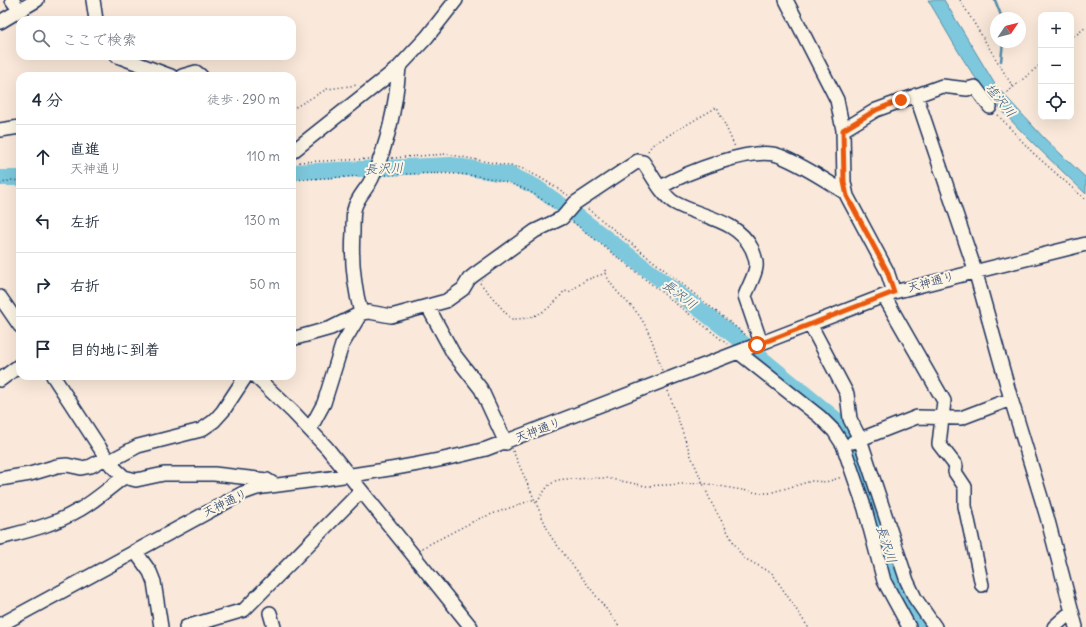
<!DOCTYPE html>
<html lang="ja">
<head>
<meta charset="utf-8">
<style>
	body { margin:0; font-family:Delius,"Klee One",sans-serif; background:#f6f6f7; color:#1f2937 }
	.controls { position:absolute; right:12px; top:12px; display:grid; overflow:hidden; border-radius:8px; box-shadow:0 4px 16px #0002 }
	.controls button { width:36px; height:36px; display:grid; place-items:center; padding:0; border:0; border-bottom:1px solid #e0e1e3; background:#fff; color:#1f2937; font:20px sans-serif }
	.compass { position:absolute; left:990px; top:12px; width:36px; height:36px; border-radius:50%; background:#fff; box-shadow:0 4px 16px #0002; rotate:55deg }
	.stop { position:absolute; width:12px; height:12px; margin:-9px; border:3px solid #ea580c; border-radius:50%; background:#fff }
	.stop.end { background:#ea580c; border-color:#fff; box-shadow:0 1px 4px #0008 }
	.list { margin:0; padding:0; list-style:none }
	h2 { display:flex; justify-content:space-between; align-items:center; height:52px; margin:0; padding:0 16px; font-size:17px }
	h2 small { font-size:13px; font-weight:400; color:#747a83 }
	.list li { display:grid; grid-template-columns:26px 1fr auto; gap:12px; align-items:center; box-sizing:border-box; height:64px; padding:0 16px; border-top:1px solid #e0e1e3 }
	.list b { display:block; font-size:15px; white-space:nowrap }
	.list p { margin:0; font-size:13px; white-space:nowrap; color:#747a83 }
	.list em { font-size:13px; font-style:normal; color:#747a83 }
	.icon { flex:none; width:22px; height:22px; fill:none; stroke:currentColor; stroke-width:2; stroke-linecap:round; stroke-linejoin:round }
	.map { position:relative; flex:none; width:1086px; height:627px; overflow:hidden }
	.search { position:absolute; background:#fff; box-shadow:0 4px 16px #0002; left:16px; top:16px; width:280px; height:44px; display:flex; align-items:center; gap:10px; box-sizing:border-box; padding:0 14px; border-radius:12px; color:#747a83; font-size:15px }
	.panel { position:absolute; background:#fff; box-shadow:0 4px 16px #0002; left:16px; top:72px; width:280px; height:308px; border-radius:12px }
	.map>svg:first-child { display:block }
</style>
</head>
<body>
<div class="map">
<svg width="1086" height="627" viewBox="0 0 1086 627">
	<rect width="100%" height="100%" fill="#fae9da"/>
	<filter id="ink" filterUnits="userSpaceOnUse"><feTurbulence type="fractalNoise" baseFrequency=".025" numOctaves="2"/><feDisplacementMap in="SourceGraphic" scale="8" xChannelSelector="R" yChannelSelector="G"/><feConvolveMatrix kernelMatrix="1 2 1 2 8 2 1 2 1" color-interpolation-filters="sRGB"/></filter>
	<g filter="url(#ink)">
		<path fill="#7dc8dc" stroke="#568baa" d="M928,0H944L996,86L1044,138L1086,178V194C1052,161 1017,130 987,93C964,65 947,31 928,0Z"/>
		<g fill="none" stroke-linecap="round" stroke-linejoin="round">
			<path stroke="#568baa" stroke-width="2.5" d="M995,0L1002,18
				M1001,61L1003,42"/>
			<path stroke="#7dc8dc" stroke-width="16" d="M292,172L451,165L511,175L536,187L580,218L733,335L844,426L857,452L903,595L924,627
				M0,178H20"/>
			<defs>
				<path id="minor" d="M12,0L20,11
					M93,0L96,20
					M786,0L837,100L843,130L844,182L847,196L887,271L894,292
					M0,22L37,0
					M117,56L171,76
					M182,76L196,72L201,76
					M916,95L975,270L1011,399L1047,517L1076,627
					M0,130L20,127
					M843,130L876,110L942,86L967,89L975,87L990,107
					M292,152L399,67L427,37L456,0
					M661,187C685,173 754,145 780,156C803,165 825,180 846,193
					M884,296L944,401L939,444L956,466L955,472L965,487V506L982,585
					M0,297L20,326
					M428,307L453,353L481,389L506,443
					M810,324L847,394L850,419L860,439L907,581L915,598L935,627
					M292,339L331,328L361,313L369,312L391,316L446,301L463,289L469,279L474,275L535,231L562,218L575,203L638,161L643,162C652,174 662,196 675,203C702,218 737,219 752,249C754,254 757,261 756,267C755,276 748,287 745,296L761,343
					M738,352L820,417L834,431L843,445L865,509L884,581L909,627
					M53,376L111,465L124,477L136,480L164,474H214L267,480L272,483
					M255,376L293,412L327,448L471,627
					M0,380L20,365
					M310,429L324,403L342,345L361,313C354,286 351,260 353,232C353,225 353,217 354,210C357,196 368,189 373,176C389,141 396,105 399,67
					M853,442L917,417L961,418L1011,399
					M108,462L138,446L201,430L214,421L223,411L246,376
					M0,479L30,474L57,466L67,465L81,468L91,466L106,458
					M0,538C27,531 54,525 79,510C95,501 109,488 124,477
					M135,551L150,572L154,582L161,627
					M270,613L274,627
					M0,625L243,493L257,488C335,477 410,469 486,449L894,292L1086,244
					M186,627L244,610L361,491
					M1054,627L1072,611"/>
			</defs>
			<use href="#minor" stroke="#1b2f5e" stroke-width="16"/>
			<path stroke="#1b2f5e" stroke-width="1.5" stroke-dasharray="1 3" stroke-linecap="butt" d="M960,0L1013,87
				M1071,39L1086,27
				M998,100L1041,64
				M292,109L327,89L358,85
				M998,115L1032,152L1086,200
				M648,151L652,145L717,107L735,147
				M392,158L446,154L521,168L539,177L568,195
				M299,162L369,159
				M386,175C432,173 472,170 517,186C531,191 544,201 556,209
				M292,180L360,176
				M0,184L11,180L20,181
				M588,209L747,336
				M573,222L727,344
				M605,270C609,288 627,300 638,314C651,332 655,350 662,371
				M292,274V276
				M480,283L511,319C534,320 551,310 564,291L569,292L586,280L606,273
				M668,391L691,456L712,504L738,550L744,558L772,573L808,627
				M513,451L551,537L620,627
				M537,502L548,486L557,480L565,479L606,478L646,486L702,483L759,493H769L812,481L826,482L842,477
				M422,548L478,519L535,499"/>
			<use href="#minor" stroke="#fcf5e5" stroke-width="13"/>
		</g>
	</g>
	<g fill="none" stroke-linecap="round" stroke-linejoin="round" filter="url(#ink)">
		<path stroke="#ea580c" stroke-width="5" d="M757,345L894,292L887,271L847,196L844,182L843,130L876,110L901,100"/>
	</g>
	<g text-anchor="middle" stroke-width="4" stroke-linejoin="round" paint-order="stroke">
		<g font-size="12" fill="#1b2f5e" stroke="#fcf5e5">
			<text transform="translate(931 282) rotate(-15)" y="4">天神通り</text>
			<text transform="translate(538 430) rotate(-21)" y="4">天神通り</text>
			<text transform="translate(225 503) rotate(-26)" y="4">天神通り</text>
		</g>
		<g font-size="13" font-style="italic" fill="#34557e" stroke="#fcf5e5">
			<text transform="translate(1001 100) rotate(51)" y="5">塩沢川</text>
			<text transform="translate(384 168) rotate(-3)" y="5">長沢川</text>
			<text transform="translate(680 294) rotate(37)" y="5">長沢川</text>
			<text transform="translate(887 544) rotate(72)" y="5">長沢川</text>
		</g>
	</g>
</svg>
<div class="controls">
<button>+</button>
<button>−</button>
<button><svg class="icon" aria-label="locate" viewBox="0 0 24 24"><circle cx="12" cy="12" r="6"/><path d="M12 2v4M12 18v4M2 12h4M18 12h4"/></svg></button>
</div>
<svg class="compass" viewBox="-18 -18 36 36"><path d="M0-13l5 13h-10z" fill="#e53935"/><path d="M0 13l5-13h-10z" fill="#747a83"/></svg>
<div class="stop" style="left:757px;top:345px"></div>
<div class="stop end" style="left:901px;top:100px"></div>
<div class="search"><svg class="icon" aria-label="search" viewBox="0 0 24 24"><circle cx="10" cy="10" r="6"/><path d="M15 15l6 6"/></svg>ここで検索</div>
<section class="panel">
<h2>4 分<small>徒歩 · 290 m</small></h2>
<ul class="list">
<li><svg class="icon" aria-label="ahead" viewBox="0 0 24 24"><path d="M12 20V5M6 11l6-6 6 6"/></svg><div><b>直進</b><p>天神通り</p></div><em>110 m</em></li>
<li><svg class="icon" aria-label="left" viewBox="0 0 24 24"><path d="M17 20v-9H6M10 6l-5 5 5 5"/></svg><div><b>左折</b></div><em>130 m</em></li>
<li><svg class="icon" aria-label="right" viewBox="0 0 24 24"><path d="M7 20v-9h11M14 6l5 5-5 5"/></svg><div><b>右折</b></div><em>50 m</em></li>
<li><svg class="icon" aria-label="arrive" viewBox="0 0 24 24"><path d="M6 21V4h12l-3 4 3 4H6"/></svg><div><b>目的地に到着</b></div></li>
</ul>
</section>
</div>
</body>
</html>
